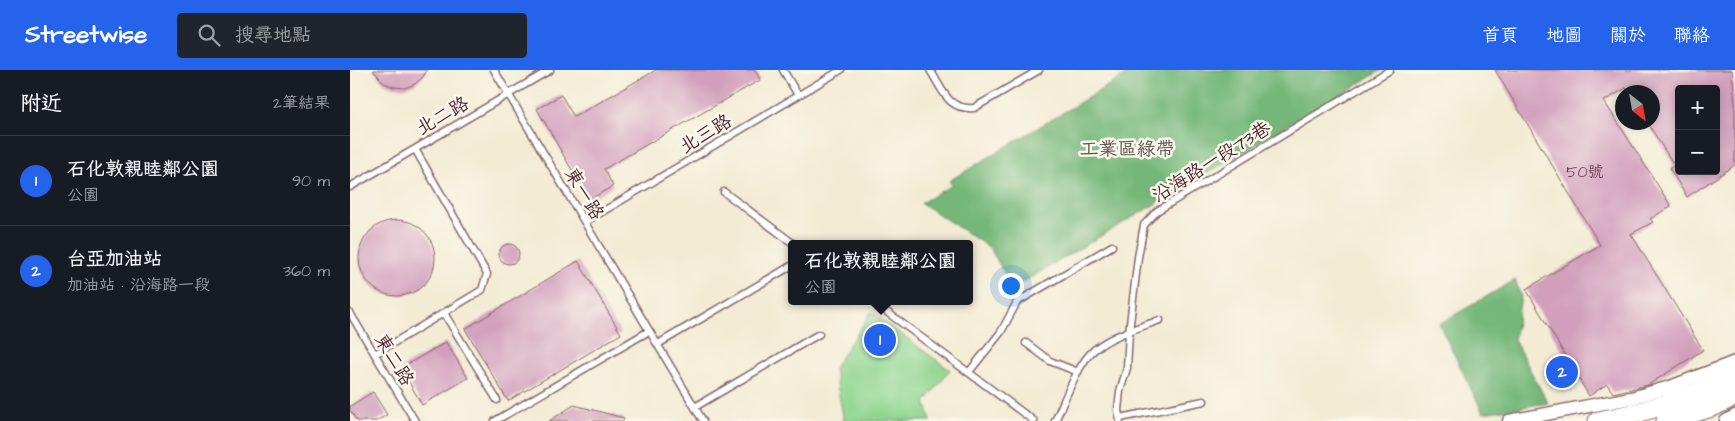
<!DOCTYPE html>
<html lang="zh-TW">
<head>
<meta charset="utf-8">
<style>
	body { margin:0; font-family:"Architects Daughter","LXGW WenKai TC",sans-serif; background:#20242c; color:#f1f3f6 }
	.controls { position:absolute; right:15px; top:15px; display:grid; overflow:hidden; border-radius:5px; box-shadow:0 2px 8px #0003 }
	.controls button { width:45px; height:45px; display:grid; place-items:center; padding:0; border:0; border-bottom:1px solid #363941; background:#171b24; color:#f1f3f6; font:25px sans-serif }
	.compass { position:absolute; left:1265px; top:15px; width:45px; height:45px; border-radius:50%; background:#171b24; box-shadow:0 2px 8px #0003; rotate:149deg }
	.you { position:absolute; left:660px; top:215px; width:18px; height:18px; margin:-12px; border:4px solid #fff; border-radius:50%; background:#1a73e8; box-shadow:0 0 0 8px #1a73e833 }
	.badge { display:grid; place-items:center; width:32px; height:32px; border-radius:50%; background:#2563eb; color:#fff; font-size:16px; font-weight:700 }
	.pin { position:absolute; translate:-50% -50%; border:2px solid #fff; box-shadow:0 1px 5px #0006 }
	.popup { position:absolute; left:438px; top:170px; width:185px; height:65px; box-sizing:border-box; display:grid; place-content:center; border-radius:5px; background:#171b24; filter:drop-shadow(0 1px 4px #0005); font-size:16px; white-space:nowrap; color:#9ea1a6 }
	.popup b { font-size:19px; color:#f1f3f6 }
	.popup::after { content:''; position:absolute; left:50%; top:100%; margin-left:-10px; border:10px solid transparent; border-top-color:#171b24 }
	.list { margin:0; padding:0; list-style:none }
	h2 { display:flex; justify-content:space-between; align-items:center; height:65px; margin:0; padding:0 20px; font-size:21px }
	h2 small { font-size:16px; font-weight:400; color:#9ea1a6 }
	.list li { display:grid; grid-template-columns:32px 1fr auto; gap:15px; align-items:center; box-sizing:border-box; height:90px; padding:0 20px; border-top:1px solid #363941 }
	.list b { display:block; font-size:19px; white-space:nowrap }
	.list p { margin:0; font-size:16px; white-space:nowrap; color:#9ea1a6 }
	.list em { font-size:16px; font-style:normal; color:#9ea1a6 }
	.icon { flex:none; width:28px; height:28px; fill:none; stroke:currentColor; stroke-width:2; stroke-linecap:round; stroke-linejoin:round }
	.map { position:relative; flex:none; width:1385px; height:351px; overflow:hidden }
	header { display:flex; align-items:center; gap:30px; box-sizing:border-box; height:70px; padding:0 25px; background:#2563eb; color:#fff }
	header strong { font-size:24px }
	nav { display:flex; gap:28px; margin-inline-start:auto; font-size:18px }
	.search { width:350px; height:45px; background:#20242c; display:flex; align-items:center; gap:12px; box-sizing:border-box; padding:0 18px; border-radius:5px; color:#9ea1a6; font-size:19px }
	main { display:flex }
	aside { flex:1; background:#171b24 }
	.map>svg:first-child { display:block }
</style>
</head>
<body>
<header>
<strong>Streetwise</strong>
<div class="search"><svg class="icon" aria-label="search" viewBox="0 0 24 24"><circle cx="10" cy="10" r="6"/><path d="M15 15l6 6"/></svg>搜尋地點</div>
<nav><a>首頁</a><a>地圖</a><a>關於</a><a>聯絡</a></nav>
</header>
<main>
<aside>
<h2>附近<small>2筆結果</small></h2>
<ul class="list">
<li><span class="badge">1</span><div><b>石化敦親睦鄰公園</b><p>公園</p></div><em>90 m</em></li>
<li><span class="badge">2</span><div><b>台亞加油站</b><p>加油站 · 沿海路一段</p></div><em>360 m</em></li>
</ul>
</aside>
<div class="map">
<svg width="1385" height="351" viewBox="0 0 1385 351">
	<rect width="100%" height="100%" fill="#fbf7ec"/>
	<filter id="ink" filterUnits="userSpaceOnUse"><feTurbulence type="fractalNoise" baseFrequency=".02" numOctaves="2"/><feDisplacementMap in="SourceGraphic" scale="10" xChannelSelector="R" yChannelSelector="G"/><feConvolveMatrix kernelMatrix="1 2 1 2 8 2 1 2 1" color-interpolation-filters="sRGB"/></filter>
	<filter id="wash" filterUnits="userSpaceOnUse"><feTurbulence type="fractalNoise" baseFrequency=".0096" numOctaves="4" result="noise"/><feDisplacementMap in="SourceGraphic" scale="20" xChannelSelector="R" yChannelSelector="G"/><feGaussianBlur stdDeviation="1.12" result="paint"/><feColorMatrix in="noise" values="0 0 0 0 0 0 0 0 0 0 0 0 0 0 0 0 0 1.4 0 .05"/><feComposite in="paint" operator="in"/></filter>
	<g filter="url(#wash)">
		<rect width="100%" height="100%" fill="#f3ebd4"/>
		<path fill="#90d690" stroke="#6d7a5e" d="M521,242L600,300L575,332L581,351H494L484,298Z"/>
		<path fill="#74b77a" stroke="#5f6b52" d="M784,0H1032L663,218L640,178L571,133L602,115L599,111Z
			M1165,210L1171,226L1164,270L1198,333L1133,343L1089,254Z"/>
		<g id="blocks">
			<path fill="#d19fbc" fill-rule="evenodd" d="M23,0H77L73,7L65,14L55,18L44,17L34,13Z
				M306,0H405L410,10L254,99L263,116L239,130L187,39L211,25L224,47Z
				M1145,0H1382L1385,35V95L1337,127L1320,99L1324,95L1297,52H1302V22H1279L1276,18L1254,31L1321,136L1300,149L1303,152L1281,164L1353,280L1298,315L1263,323L1257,314L1239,326L1176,219L1250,175ZM1329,19H1366V101H1329Z
				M9 188a38 38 0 1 1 76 0a38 38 0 1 1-76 0Z
				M149 184a10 10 0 1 1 20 0a10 10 0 1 1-20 0Z
				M228,191L271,264L158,331L115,259Z
				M96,272L118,308L72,335L51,298Z
				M23,322L37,345L26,351H7L0,340V336Z
				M224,335L274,348L273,351H199Z"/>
		</g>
	</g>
	<g filter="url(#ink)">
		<use href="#blocks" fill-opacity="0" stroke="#856666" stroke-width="1"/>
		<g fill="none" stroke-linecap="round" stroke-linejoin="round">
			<defs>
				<path id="service" d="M144,0L353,351
					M433,0L448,25
					M580,0C593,20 597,40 624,38L689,0
					M0,117L200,0
					M374,122L444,174
					M235,152L491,0
					M522,231L684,351
					M0,243L65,351
					M94,243L147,330
					M676,273L700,291L728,302
					M308,274L441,196
					M25,284L132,220L137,204L65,79
					M619,302L651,262L667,232L762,176
					M345,337L469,264
					M770,348L854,331
					M145,351L299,261
					M705,351C714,332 728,293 744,280C762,265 788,258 810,250
					M770,351L768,340L770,321L777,298L779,262L788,187L794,155L807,141L1040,0"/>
				<path id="minor" d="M1159,351L1281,328L1320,317L1385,292
					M1376,351L1385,346"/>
				<path id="primary" d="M1248,351C1296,343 1341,327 1385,307
					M1316,351L1362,337L1385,326"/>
			</defs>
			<use href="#service" stroke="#856666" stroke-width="9"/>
			<use href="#minor" stroke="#856666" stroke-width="15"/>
			<use href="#primary" stroke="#856666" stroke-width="21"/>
			<use href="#service" stroke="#fff" stroke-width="6"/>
			<use href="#minor" stroke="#fff" stroke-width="12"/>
			<use href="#primary" stroke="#fff" stroke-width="19"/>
		</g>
	</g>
	<g text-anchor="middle" stroke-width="5" stroke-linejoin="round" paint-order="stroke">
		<g font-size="16" fill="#6c3f4f">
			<text x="1235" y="107">50號</text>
		</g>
		<g font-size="19" fill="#4a1f2b" stroke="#fbf7ec">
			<text transform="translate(92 45) rotate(-30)" y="7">北二路</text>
			<text transform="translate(355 63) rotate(-31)" y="7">北三路</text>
			<text transform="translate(861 91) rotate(-32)" y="7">沿海路一段73巷</text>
			<text transform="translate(235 123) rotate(59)" y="7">東一路</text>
			<text transform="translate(45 289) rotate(59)" y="7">東二路</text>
		</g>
		<g font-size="19" fill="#5f5649" stroke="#fbf7ec">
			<text x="777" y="85">工業區綠帶</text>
		</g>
	</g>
</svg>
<div class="controls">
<button>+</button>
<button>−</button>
</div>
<svg class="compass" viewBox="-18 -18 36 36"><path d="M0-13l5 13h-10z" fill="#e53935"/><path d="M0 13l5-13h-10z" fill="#9ea1a6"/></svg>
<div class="you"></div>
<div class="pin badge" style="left:530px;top:270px">1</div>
<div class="popup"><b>石化敦親睦鄰公園</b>公園</div>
<div class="pin badge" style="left:1212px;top:302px">2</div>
</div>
</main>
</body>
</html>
